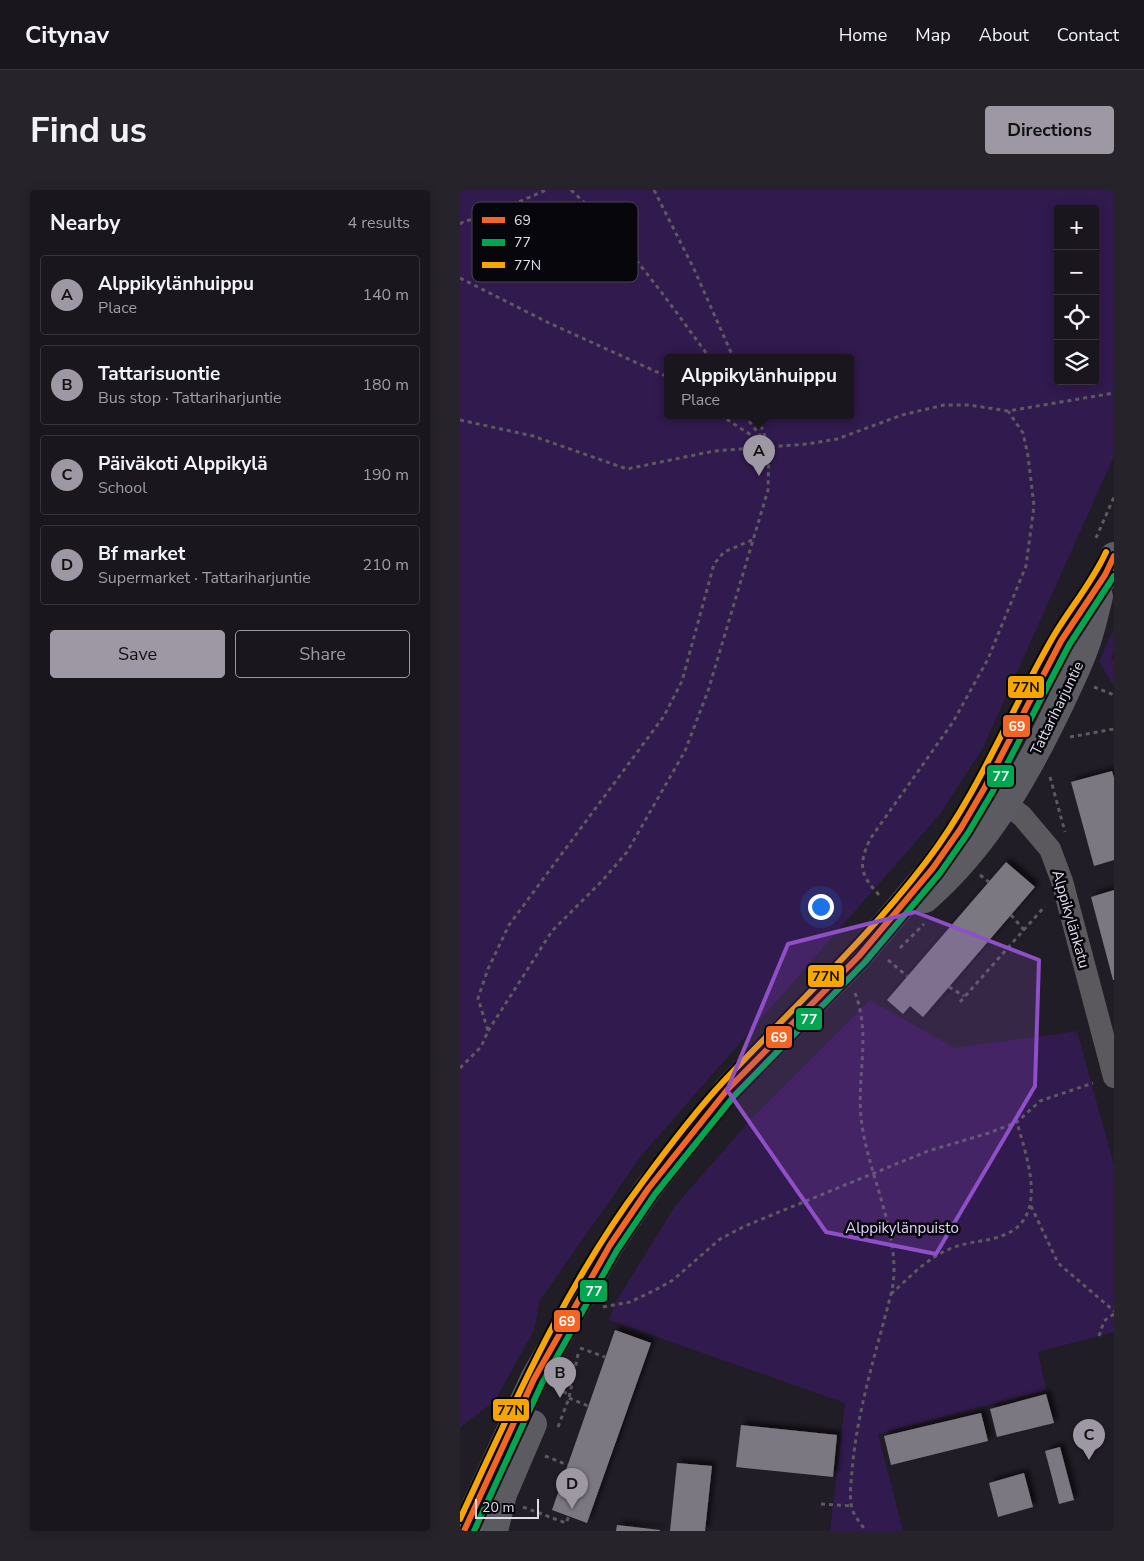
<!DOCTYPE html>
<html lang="en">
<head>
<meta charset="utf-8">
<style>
	body { margin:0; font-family:"Nunito Sans",sans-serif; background:#26232a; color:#f1f3f6 }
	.controls { position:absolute; right:15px; top:15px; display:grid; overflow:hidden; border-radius:5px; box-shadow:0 2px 12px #0003 }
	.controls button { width:45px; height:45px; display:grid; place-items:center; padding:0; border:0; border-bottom:1px solid #37353b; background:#19161d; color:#f1f3f6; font:25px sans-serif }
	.scale { position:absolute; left:15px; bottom:12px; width:64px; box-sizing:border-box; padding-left:5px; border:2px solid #e0dbe8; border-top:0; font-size:14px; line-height:18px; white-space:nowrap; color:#e0dbe8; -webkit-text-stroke:4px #08060d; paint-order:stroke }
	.you { position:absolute; left:360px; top:716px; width:18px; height:18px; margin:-12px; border:4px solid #fff; border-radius:50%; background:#1a73e8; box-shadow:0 0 0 8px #1a73e833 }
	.badge { display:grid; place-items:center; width:32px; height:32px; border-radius:50%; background:#9d98a4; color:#111; font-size:16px; font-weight:700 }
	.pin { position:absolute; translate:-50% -41px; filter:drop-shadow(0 1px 2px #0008) }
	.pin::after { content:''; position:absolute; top:26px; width:18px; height:15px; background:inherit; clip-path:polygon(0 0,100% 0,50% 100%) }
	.popup { position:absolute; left:204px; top:164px; width:190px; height:65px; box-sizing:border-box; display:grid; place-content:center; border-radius:5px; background:#19161d; filter:drop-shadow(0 1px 4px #0005); font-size:16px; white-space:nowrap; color:#9f9fa4 }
	.popup b { font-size:19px; color:#f1f3f6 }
	.popup::after { content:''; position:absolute; left:50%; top:100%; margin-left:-10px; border:10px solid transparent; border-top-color:#19161d }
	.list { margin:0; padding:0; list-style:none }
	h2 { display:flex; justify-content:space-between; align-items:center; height:65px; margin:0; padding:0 20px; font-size:21px }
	h2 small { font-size:16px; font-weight:400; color:#9f9fa4 }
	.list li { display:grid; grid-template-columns:32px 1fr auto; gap:15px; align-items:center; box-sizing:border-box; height:80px; margin:0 10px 10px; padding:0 10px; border:1px solid #37353b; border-radius:5px }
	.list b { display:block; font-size:19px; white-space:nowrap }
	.list p { margin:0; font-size:16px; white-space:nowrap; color:#9f9fa4 }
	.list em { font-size:16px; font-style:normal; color:#9f9fa4 }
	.actions { display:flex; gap:10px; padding:15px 20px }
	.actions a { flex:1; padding:11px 0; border:1px solid #9d98a4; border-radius:5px; text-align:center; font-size:18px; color:#9d98a4 }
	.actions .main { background:#9d98a4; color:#111 }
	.icon { flex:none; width:28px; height:28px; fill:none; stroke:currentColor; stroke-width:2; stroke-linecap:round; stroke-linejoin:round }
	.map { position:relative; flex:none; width:654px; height:1341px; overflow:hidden; border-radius:5px }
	header { display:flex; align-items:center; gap:30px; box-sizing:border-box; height:70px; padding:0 25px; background:#19161d; border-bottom:1px solid #37353b }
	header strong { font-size:24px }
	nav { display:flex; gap:28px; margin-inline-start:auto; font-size:18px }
	.intro { display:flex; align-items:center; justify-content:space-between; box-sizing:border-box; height:120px; padding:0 30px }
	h1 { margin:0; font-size:35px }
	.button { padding:12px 22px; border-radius:5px; background:#9d98a4; color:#111; font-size:18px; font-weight:700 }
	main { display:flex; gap:30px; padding:0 30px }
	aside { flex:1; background:#19161d; border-radius:5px; box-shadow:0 2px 12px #0003 }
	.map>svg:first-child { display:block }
</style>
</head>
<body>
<header>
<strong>Citynav</strong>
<nav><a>Home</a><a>Map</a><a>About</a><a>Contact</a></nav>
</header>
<div class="intro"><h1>Find us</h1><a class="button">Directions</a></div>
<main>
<aside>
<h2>Nearby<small>4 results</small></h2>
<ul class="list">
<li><span class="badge">A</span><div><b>Alppikylänhuippu</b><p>Place</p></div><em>140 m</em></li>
<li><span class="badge">B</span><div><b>Tattarisuontie</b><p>Bus stop · Tattariharjuntie</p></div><em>180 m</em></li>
<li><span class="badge">C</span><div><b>Päiväkoti Alppikylä</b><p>School</p></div><em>190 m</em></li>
<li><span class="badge">D</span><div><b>Bf market</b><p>Supermarket · Tattariharjuntie</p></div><em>210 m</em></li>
</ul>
<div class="actions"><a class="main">Save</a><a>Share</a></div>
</aside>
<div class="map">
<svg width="654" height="1341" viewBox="0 0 654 1341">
	<defs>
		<filter id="shadow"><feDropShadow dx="4.5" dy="-4.5" stdDeviation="2.5" flood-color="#0009"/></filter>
	</defs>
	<rect width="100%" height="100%" fill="#211d27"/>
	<path fill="#311a4d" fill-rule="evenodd" d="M0,0H654V266L523,558L479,625L181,966L80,1110L74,1140L35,1211L0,1237ZM598,19H635V191H598ZM208,167H390V225H208Z
		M654,439V462L651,469L654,471V497L639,471Z
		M410,810L494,858L617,841L654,975V1142L578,1162L586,1200L418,1244L443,1341H370L385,1213L149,1130L154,1115L215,1016L294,926Z"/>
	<path fill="#7c7882" filter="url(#shadow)" d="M652,581L654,588V670L634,676L611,592Z
		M546,672L575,697L463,827L450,816L443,824L427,810Z
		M654,700V790H653L631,707Z
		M155,1140L191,1153L127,1333L92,1320Z
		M586,1204L594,1233L537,1247L530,1219Z
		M521,1223L528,1251L431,1275L424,1246Z
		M281,1235L377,1245L373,1287L276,1277Z
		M600,1257L614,1310L599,1314L585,1261Z
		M217,1273L252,1276L245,1341H210Z
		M564,1283L573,1317L538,1327L529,1293Z
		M157,1335L200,1340V1341H156Z"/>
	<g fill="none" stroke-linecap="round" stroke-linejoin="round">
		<path stroke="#5c5a5f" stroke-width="3" stroke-dasharray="4 4" stroke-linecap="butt" d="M111,0C165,50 206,108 249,167
			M194,0L234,79L273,167
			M0,34L4,31L22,28L86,0
			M0,88L87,132L208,187
			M260,225L308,256
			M284,225L307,254
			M0,230L73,246L167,279L254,261L347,254L377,249L442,225L484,215H509L548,221L654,203
			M636,348L654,307
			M634,497L654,505
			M610,547L654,539
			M590,587L605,642
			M520,685L529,692
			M419,705C400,684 398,676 410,649L493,532L528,469L566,376L574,316L568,266L563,243L548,221
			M551,725L564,740
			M440,758L464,734
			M428,770L447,786
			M489,797L504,806
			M395,803C411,844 397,885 401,927C406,982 445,1051 431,1104C416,1163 397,1220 392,1281C391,1293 389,1307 392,1319C395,1327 401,1334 406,1341
			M500,812L585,716
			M28,841L92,741L142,691L167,662L225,561L248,501L308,300L309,257L297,225
			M0,878L21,857L28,841L18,808L28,779L49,735L204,526L222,491L254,374L264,362L292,350
			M571,1016L598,1073L654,1121
			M431,1104C449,1088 469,1066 492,1058C509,1051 527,1052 544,1045C590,1027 566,966 557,932
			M143,1117L170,1112L199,1098L213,1090L260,1049L285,1036L468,961L529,943L557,932L580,911L633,893
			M639,1146L644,1131L654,1124
			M120,1158L145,1167
			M103,1202L110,1204
			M109,1208L128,1216
			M98,1237L109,1208L118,1164
			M85,1266L108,1275
			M361,1314L392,1316
			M63,1317L106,1333L109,1326"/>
		<path stroke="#5c595e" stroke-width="22" d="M534,604L562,626L590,659L602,691L654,887"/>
		<path stroke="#5d5b62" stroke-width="28" d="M465,709C525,657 565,587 599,516C608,497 618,477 625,457C631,441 635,423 639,406
			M4,1341L74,1189L150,1055L188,999L267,900L399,766L473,678L501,638L525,597L601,451L645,385L654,366
			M34,1341L43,1304L73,1234"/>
		<defs>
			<path id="bus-1" d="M4,1341L74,1189L150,1055L188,999L267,900L399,766L473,678L501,638L525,597L601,451L645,385L654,366"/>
			<path id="bus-2" d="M14,1341L82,1193L157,1060L195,1004L274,906L405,772L480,683L508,643L533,601L609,455L654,386"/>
			<path id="bus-3" d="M0,1329C53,1215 106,1094 182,993C207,959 234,923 263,892C331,819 405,752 466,672C519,603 550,521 593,447C610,418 632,393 646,362"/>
		</defs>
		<use href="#bus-1" stroke="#08060d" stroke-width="10"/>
		<use href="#bus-2" stroke="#08060d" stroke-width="10"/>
		<use href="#bus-3" stroke="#08060d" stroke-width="10"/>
		<use href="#bus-1" stroke="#f26522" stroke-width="6"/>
		<use href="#bus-2" stroke="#00a651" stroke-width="6"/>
		<use href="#bus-3" stroke="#f7a600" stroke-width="6"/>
	</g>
	<path fill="#8f4fc7" fill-opacity="0.2" stroke="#8f4fc7" stroke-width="4" stroke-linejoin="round" d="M455,722L579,770L575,896L476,1064L366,1042L267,900L328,754Z"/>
	<g text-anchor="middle" stroke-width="5" stroke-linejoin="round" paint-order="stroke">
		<g font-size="15" fill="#e0dbe8" stroke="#08060d">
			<text transform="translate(597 518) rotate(-64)" y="5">Tattariharjuntie</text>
			<text transform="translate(611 729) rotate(74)" y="5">Alppikylänkatu</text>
		</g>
		<g font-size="15" fill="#e0d1fa" stroke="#08060d">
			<text x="442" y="1043">Alppikylänpuisto</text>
		</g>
	</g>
	<rect x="12" y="12" width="166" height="80" rx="8" fill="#08060d" stroke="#49464f" stroke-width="1"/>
	<rect x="22" y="27" width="23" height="6" fill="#f26522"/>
	<rect x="22" y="49" width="23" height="7" fill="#00a651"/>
	<rect x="22" y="72" width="23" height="6" fill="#f7a600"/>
	<g font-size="14" fill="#e0dbe8">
		<text x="54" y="35">69</text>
		<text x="54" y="57">77</text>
		<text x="54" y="80">77N</text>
	</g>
	<g stroke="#08060d" stroke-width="2">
		<rect x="547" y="485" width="38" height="24" rx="5" fill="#f7a600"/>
		<rect x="542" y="524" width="29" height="24" rx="5" fill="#f26522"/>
		<rect x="526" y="574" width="29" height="24" rx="5" fill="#00a651"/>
		<rect x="347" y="774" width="38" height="24" rx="5" fill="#f7a600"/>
		<rect x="335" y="817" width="28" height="24" rx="5" fill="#00a651"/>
		<rect x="305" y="835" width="28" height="24" rx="5" fill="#f26522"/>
		<rect x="119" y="1089" width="29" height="24" rx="5" fill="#00a651"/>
		<rect x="93" y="1119" width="28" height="24" rx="5" fill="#f26522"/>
		<rect x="32" y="1208" width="38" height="24" rx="5" fill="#f7a600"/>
	</g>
	<g font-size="14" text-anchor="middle" font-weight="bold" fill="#fff">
		<text x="557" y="541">69</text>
		<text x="541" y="591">77</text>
		<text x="349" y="834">77</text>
		<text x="319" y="852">69</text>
		<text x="134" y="1106">77</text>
		<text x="107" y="1136">69</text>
	</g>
	<g font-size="14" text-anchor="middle" font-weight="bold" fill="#111">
		<text x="566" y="502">77N</text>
		<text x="366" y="791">77N</text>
		<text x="51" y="1225">77N</text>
	</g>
</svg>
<div class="controls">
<button>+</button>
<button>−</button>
<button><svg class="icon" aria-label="locate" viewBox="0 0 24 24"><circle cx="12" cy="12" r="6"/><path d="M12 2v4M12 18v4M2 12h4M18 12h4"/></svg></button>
<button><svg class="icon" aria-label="layers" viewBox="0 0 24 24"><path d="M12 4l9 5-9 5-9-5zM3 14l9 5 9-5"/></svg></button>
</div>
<div class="scale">20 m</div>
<div class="you"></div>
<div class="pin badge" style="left:299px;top:286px">A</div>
<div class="popup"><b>Alppikylänhuippu</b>Place</div>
<div class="pin badge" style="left:100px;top:1208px">B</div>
<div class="pin badge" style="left:629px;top:1270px">C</div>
<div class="pin badge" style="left:112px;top:1319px">D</div>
</div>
</main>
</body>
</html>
